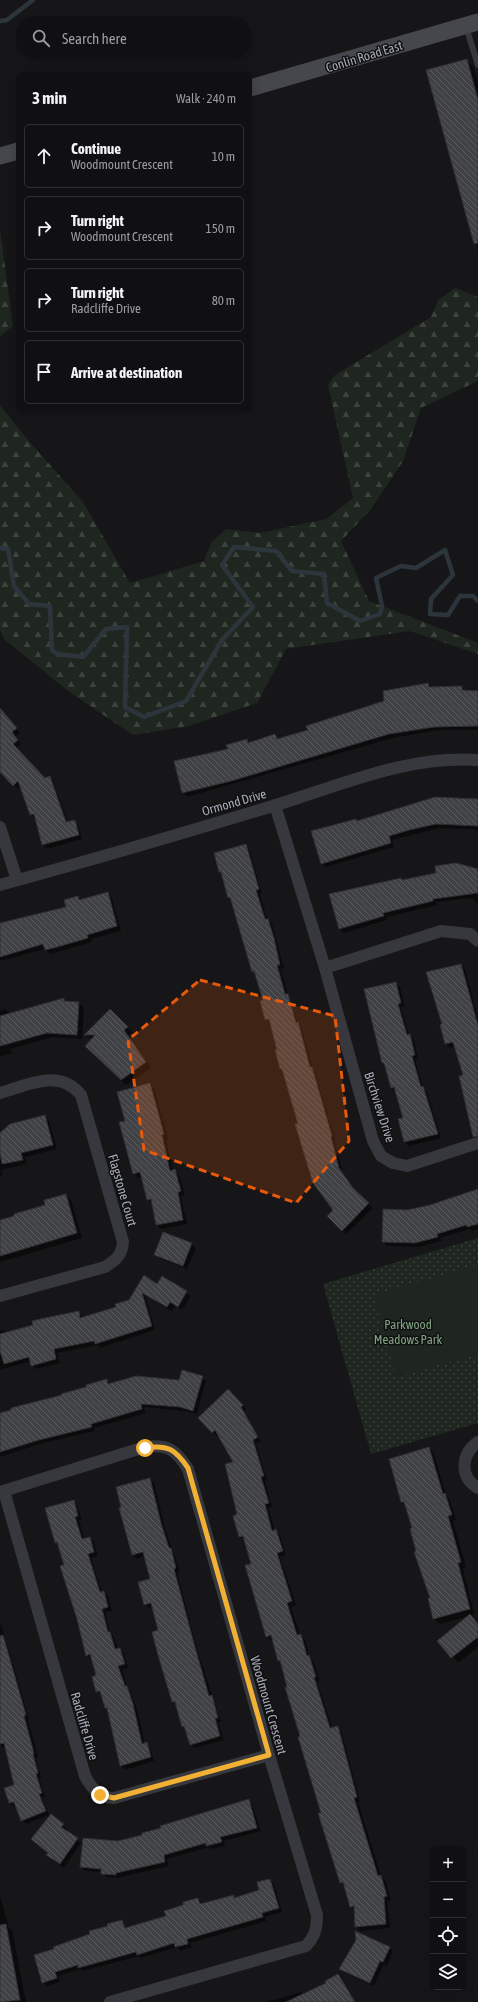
<!DOCTYPE html>
<html lang="en">
<head>
<meta charset="utf-8">
<style>
	body { margin:0; font-family:"Asap Condensed",sans-serif; background:#1e1e20; color:#f1f3f6 }
	.controls { position:absolute; right:12px; bottom:12px; display:grid; overflow:hidden; border-radius:6px; box-shadow:0 2px 10px #0003 }
	.controls button { width:36px; height:36px; display:grid; place-items:center; padding:0; border:0; border-bottom:1px solid #303032; background:#101012; color:#f1f3f6; font:20px sans-serif }
	.stop { position:absolute; width:12px; height:12px; margin:-9px; border:3px solid #f2b134; border-radius:50%; background:#fff }
	.stop.end { background:#f2b134; border-color:#fff; box-shadow:0 1px 4px #0008 }
	.list { margin:0; padding:0; list-style:none }
	h2 { display:flex; justify-content:space-between; align-items:center; height:52px; margin:0; padding:0 16px; font-size:17px }
	h2 small { font-size:13px; font-weight:400; color:#9c9d9f }
	.list li { display:grid; grid-template-columns:26px 1fr auto; gap:12px; align-items:center; box-sizing:border-box; height:64px; margin:0 8px 8px; padding:0 8px; border:1px solid #303032; border-radius:6px }
	.list b { display:block; font-size:15px; white-space:nowrap }
	.list p { margin:0; font-size:13px; white-space:nowrap; color:#9c9d9f }
	.list em { font-size:13px; font-style:normal; color:#9c9d9f }
	.icon { flex:none; width:22px; height:22px; fill:none; stroke:currentColor; stroke-width:2; stroke-linecap:round; stroke-linejoin:round }
	.map { position:relative; flex:none; width:478px; height:2002px; overflow:hidden }
	.search { position:absolute; background:#101012; box-shadow:0 2px 10px #0003; left:16px; top:16px; width:236px; height:44px; display:flex; align-items:center; gap:10px; box-sizing:border-box; padding:0 14px; border-radius:22px; color:#9c9d9f; font-size:15px }
	.panel { position:absolute; background:#101012; box-shadow:0 2px 10px #0003; left:16px; top:72px; width:236px; height:340px; border-radius:6px }
	.map>svg:first-child { display:block }
</style>
</head>
<body>
<div class="map">
<svg width="478" height="2002" viewBox="0 0 478 2002">
	<defs>
		<pattern id="forest-firs" width="22" height="20" patternUnits="userSpaceOnUse"><rect width="22" height="20" fill="#1e261f"/><path d="M5 1l3.5 6h-7zM16 11l3.5 6h-7z" fill="#3c433d"/></pattern>
		<pattern id="park-dots" width="8" height="8" patternUnits="userSpaceOnUse"><rect width="8" height="8" fill="#1e261f"/><path d="M2 2h.1M6 6h.1" fill="none" stroke="#3c433d" stroke-width="1.8" stroke-linecap="round"/></pattern>
		<pattern id="building-back-hatch" width="6" height="6" patternUnits="userSpaceOnUse"><rect width="6" height="6" fill="#404145"/><path d="M-1 5l2 2M0 0l6 6M5-1l2 2" fill="none" stroke="#595a5e"/></pattern>
	</defs>
	<rect width="100%" height="100%" fill="#161618"/>
	<path fill="url(#forest-firs)" d="M0,229L13,326L0,336Z
		M455,288L478,297V381L421,408L403,461L371,509L341,541L369,601L478,643V654L410,631L286,649L257,703L189,726L133,735L68,691L4,639L0,630V405L27,439L83,502L130,583L204,561L211,543L226,529L260,533L326,519L353,498L328,385L335,375L431,317L438,300Z"/>
	<path fill="url(#park-dots)" d="M478,1238V1423L371,1454L323,1284Z"/>
	<path fill="#1e261f" d="M478,1265V1354L396,1377L373,1295Z"/>
	<path fill="#0007" d="M466,60L474,68L478,81V250L428,70Z
		M428,684L432,688L461,687L465,691L478,692V730H438L393,738L187,797L183,793L229,750L246,740L250,743L275,736L279,739L309,731Z
		M0,715L10,720L20,733L15,737L21,744L16,748L45,779L50,777L53,781L68,823L75,821L78,825L82,839L47,849L43,845L36,818L31,815L21,786L18,789L0,770Z
		M475,798L478,799V832L473,829L440,828L392,840L394,847L326,867L322,863L357,821Z
		M245,845L249,849L262,893L260,894L267,919L272,924L284,968L280,969L298,1024L301,1027L313,1069L315,1072L335,1140L334,1141L343,1173L357,1193L373,1208L346,1234L328,1216L334,1210L299,1124L284,1072L281,1069L278,1051L271,1023L266,1019L264,1001L257,975L253,971L232,900L229,897L223,875L220,872Z
		M478,870V904L472,898L436,902L437,905L387,917V920L344,933L340,929L330,895L403,881Z
		M108,894L112,898L121,931L91,939L92,942L50,954L45,949L0,961V924L67,908L77,897L81,901Z
		M461,965L465,969L478,1019V1126L456,1046L450,1048L446,1044L443,1025Z
		M396,983L400,987L405,1007H401L409,1035L414,1039L418,1059L415,1060L423,1087L427,1092L441,1138L409,1146L405,1142L400,1120L404,1119L396,1092L392,1088L386,1065L383,1063Z
		M64,999L66,1002L79,1003L84,1008L82,1039L53,1037L10,1049L12,1053L0,1057V1011L5,1009L10,1014Z
		M110,1011L132,1032L128,1036L151,1068L126,1085L87,1046L93,1040L85,1035Z
		M150,1084L154,1088L168,1139H166L173,1171L179,1175L185,1195L181,1196L187,1224L161,1229L157,1225L153,1204L148,1199L142,1177L138,1178L133,1173L126,1122Z
		M45,1116L49,1121L57,1149L25,1157L27,1164L1,1170L3,1175L0,1176V1134Z
		M478,1190V1229L472,1231L470,1229L440,1238L441,1241L419,1247L387,1246L383,1242L407,1211L430,1206Z
		M66,1195L71,1200L82,1238L0,1262V1221L46,1205Z
		M164,1233L192,1244L196,1248L187,1269L159,1258L155,1254Z
		M144,1277L158,1285L162,1278L191,1296L182,1310L175,1306L171,1311L145,1295L155,1330L100,1348L98,1345L57,1353L60,1363L36,1369L31,1361L0,1370V1331L4,1330L7,1333L79,1312L83,1318L117,1307L129,1301Z
		M202,1377L206,1381L197,1414L184,1411L144,1407L146,1413L94,1428L95,1431L43,1443L0,1457V1414L88,1388L107,1380L111,1384L180,1381Z
		M228,1391L246,1409L244,1412L261,1441L256,1444L267,1480L265,1481L272,1507L268,1508L275,1531L280,1535L286,1555L280,1557L296,1605L291,1607L300,1635L305,1639L310,1658L313,1660L320,1681H317L332,1728L337,1727L341,1731L360,1801L358,1802L381,1876L385,1880L391,1900L387,1901L390,1928L360,1931L356,1926L355,1910L351,1906L345,1886L341,1882L282,1663L279,1660L273,1640H271L267,1636L246,1540L240,1537L234,1516L238,1515L234,1462L219,1435L217,1436L199,1418Z
		M429,1448L434,1454L446,1495L450,1500L456,1520L453,1521L466,1567L463,1568L474,1614L470,1616L478,1624V1647L458,1663L439,1641L470,1616L440,1624L434,1619L431,1598L413,1529L406,1506L402,1502Z
		M150,1479L154,1483L165,1528L172,1550L174,1553L180,1572L177,1573L198,1652L221,1722H218L224,1740L194,1748L190,1744L186,1730L183,1726L177,1706L173,1702L153,1607L149,1608L145,1604L151,1580L145,1556L137,1559L133,1555Z
		M74,1501L77,1505L82,1520H79L84,1539L90,1538L94,1542L98,1556L91,1558L102,1593L108,1596L112,1611L105,1612L110,1633L114,1637L118,1650L120,1649L124,1653L128,1668L122,1669L127,1687L130,1691L137,1709L145,1744L150,1747L154,1761L125,1770L121,1766L108,1710L103,1695L97,1691L98,1676L93,1658L90,1659L87,1655L65,1565L59,1545L56,1542Z
		M0,1621L29,1719L28,1720L38,1757L36,1758L41,1777H39L45,1797H42L49,1815L26,1824L22,1820L16,1806L14,1807L10,1803L15,1786L6,1747L3,1748L0,1745Z
		M248,1800L252,1804L261,1831L224,1841L225,1846L211,1849L209,1847L167,1859L169,1866L120,1877V1878L106,1877L102,1872L85,1871L81,1867L118,1842L144,1836Z
		M63,1825L67,1829L65,1831L81,1843L64,1868L51,1859L47,1855L49,1853L36,1842Z
		M270,1880L274,1884L282,1912L265,1917L266,1921L190,1943L192,1947L180,1951L177,1947L141,1958L139,1956L83,1971L81,1969L58,1976L60,1982L47,1986L43,1982L55,1950L122,1921L127,1929L167,1916L198,1899L202,1904L233,1896L236,1898L260,1891Z
		M0,1896L9,1928L12,1930L26,2002H0Z
		M389,1948L393,1951L387,1966L384,1964L374,1986L345,1973L341,1969Z
		M337,1975L355,2002H266L301,1992L304,1995L327,1983Z"/>
	<g fill="none" stroke-linecap="round" stroke-linejoin="round">
		<path stroke="#2c353c" stroke-width="4.5" d="M0,21L7,20L33,0
			M0,548L8,549L14,586L29,604L50,606L52,650L57,654L83,657L106,629L127,627L125,707L144,717L186,701L222,640L253,607L222,565L234,547L276,551L292,571L324,574L327,603L360,621L380,614L382,606L376,578L401,566L416,568L445,550L453,575L431,599L430,614L448,615L460,596H473L478,601"/>
	</g>
	<path fill="url(#building-back-hatch)" stroke="#303034" d="M467,59L478,100V243L474,244L426,70Z
		M428,683L429,687L462,686V690L478,691V726L434,727L389,734L231,781L182,793L174,761L228,749L226,745L247,739L248,743L275,734L277,739L308,730L306,726L384,701L383,691Z
		M0,708L17,728L12,732L18,740L13,744L45,778L50,776L66,822L75,820L79,835L42,845L34,814L30,815L18,781L13,786L0,772Z
		M435,797L478,799V826L436,824L409,830L389,836L391,843L321,864L311,831L356,819L357,821Z
		M246,844L259,889L256,890L265,919H268L274,938L280,965H277L285,994H288L296,1023L298,1022L310,1067H312L332,1136L331,1137L339,1168L353,1188L369,1203L342,1231L327,1216L333,1210L313,1183L295,1124H298L289,1093L282,1069H280L275,1050H277L269,1019L265,1020L260,1001L263,1000L254,971L252,972L230,897L228,898L221,872H219L214,853Z
		M456,863L478,869V893L433,899V901L383,913L384,916L339,929L329,894L401,878L402,880L436,873L435,866Z
		M108,892L117,926L87,935L88,938L57,947L45,950L43,944L0,957V923L66,907L64,900L78,896L79,900Z
		M461,964L478,1025V1136L473,1137L459,1076L463,1075L453,1042L445,1044L440,1025L442,1024L426,972Z
		M396,982L401,1003L398,1004L407,1035L410,1034L415,1055L412,1056L421,1087L423,1086L438,1134L404,1142L398,1119L403,1118L394,1087L391,1088L384,1063H382L364,989Z
		M64,998V1001L79,1002L77,1035L47,1033L0,1046V1016Z
		M110,1009L128,1027L124,1030L146,1062L121,1080L85,1046L95,1035H84Z
		M150,1083L164,1134L162,1135L170,1171L175,1169L181,1191L178,1192L183,1220L156,1225L151,1199L147,1200L140,1172L133,1174L119,1122L125,1121L117,1092Z
		M45,1115L53,1145L21,1153L23,1160L2,1164L0,1153V1133L10,1124Z
		M478,1189V1224L467,1227L466,1225L437,1234L438,1237L415,1243L382,1242L383,1209L407,1210L430,1205Z
		M66,1194L77,1233L0,1256V1220L14,1216V1214L45,1205L44,1200Z
		M163,1232L192,1243L183,1266L154,1255Z
		M144,1275L157,1284L162,1276L187,1291L178,1307L170,1302L167,1307L142,1293L152,1326L95,1344L94,1341L54,1349L56,1359L31,1366L29,1357L4,1364L0,1351V1334L33,1325L32,1321L45,1318L79,1311L80,1318L116,1307L115,1304L129,1300Z
		M182,1370L203,1376L193,1411L180,1407L141,1404L142,1409L91,1424L92,1427L39,1440L0,1452V1413L11,1410V1408L62,1395L61,1394L86,1387V1385L107,1379L108,1384L136,1376L179,1380Z
		M228,1389L243,1405L241,1407L258,1437L253,1440L264,1476L261,1477L269,1503L265,1504L272,1531L276,1529L283,1551L277,1553L292,1601L287,1603L297,1635L301,1634L307,1656L309,1655L316,1677H314L330,1728L338,1726L357,1797L354,1798L378,1876L381,1875L387,1896L384,1897L386,1924L355,1927L354,1906L350,1907L343,1882L340,1883L318,1813H321L298,1737L300,1736L285,1687H287L280,1660L278,1661L271,1635L266,1637L245,1565L251,1564L243,1536L239,1537L233,1516L237,1514L225,1464L233,1462L215,1430L212,1433L198,1418Z
		M429,1447L443,1494L445,1493L452,1515L448,1516L461,1562L458,1563L470,1609L433,1619L428,1598H430L414,1552L416,1551L410,1529L412,1528L404,1502H401L389,1459Z
		M150,1478L161,1523L169,1548H171L176,1568L174,1569L195,1647L209,1696L212,1695L218,1718H215L220,1736L190,1745L184,1726L182,1727L175,1702H172L158,1655L152,1632L158,1630L151,1603L144,1605L138,1582L150,1579L143,1552L132,1555L119,1508L121,1507L116,1487Z
		M74,1500L78,1516L75,1517L82,1539L90,1537L94,1552L88,1554L100,1592L104,1591L108,1607L102,1609L108,1632H110L115,1649L120,1648L125,1664L118,1666L125,1686H127L133,1704L142,1744L147,1742L151,1757L120,1766L107,1708H105L100,1691L96,1692L92,1677L96,1675L90,1654L86,1656L77,1619L60,1566L64,1565L57,1542L55,1543L45,1508Z
		M470,1614L478,1624V1637L451,1658L437,1641Z
		M3,1635L26,1715L24,1716L34,1753L33,1754L38,1773L36,1774L42,1793L39,1794L46,1811L21,1821L14,1802L9,1803L4,1788L14,1785L4,1743L0,1744V1636Z
		M249,1799L257,1828L220,1837L222,1842L206,1846V1843L164,1855L165,1862L116,1873V1875L101,1874V1869L80,1867L83,1838L118,1841L142,1835V1833L161,1828L160,1826Z
		M51,1814L64,1824L61,1827L78,1838L60,1864L46,1855L48,1853L31,1839Z
		M270,1879L279,1908L262,1913L263,1917L187,1939L188,1944L175,1947L174,1943L137,1955L136,1952L78,1968V1965L55,1972L57,1978L42,1983L34,1955L54,1949L53,1947L90,1934L89,1931L108,1926L107,1924L122,1920L125,1928L166,1916L164,1911L183,1905V1902L198,1898L200,1904L234,1895V1898L259,1890L257,1882Z
		M6,1924L20,2000L0,2002V1925Z
		M355,1931L390,1947L383,1962L380,1961L370,1983L339,1969L356,1940Z
		M338,1974L355,2002H286L326,1983L325,1981Z"/>
	<g fill="none" stroke-linecap="round" stroke-linejoin="round">
		<path stroke="#37383d" stroke-width="6" d="M466,27L478,65"/>
		<path stroke="#37383d" stroke-width="12" d="M275,805L325,968L373,1141L381,1156L393,1163L407,1166L478,1143
			M0,827L17,880
			M0,885C92,860 184,833 276,805C341,785 408,755 478,760
			M325,968L441,931L470,934L478,941
			M0,1093C29,1085 59,1068 81,1095L123,1242C122,1255 116,1260 105,1267L0,1296
			M478,1442C461,1454 459,1477 478,1488
			M4,1491L85,1776C92,1789 99,1798 114,1798L269,1755
			M0,1492L145,1447C168,1444 176,1450 188,1469L269,1755L317,1915C317,1929 315,1936 306,1946L110,2002"/>
		<path stroke="#45474d" stroke-width="17" d="M250,88L478,22
			M0,156L18,151"/>
	</g>
	<g fill="none" stroke-linecap="round" stroke-linejoin="round">
		<path stroke="#f2b134" stroke-width="5" d="M100,1795L114,1798L269,1755L188,1468C176,1450 168,1444 145,1448"/>
	</g>
	<path fill="#e8590c" fill-opacity="0.2" stroke="#e8590c" stroke-width="3" stroke-dasharray="8 5" stroke-linejoin="round" d="M200,980L335,1016L349,1141L296,1203L144,1150L128,1040Z"/>
	<g text-anchor="middle" stroke-width="3" stroke-linejoin="round" paint-order="stroke">
		<g font-size="13" fill="#a8adb8" stroke="#111113">
			<text transform="translate(364 56) rotate(-17)" y="5">Conlin Road East</text>
			<text transform="translate(234 802) rotate(-16)" y="5">Ormond Drive</text>
			<text transform="translate(380 1107) rotate(72)" y="5">Birchview Drive</text>
			<text transform="translate(123 1190) rotate(74)" y="5">Flagstone Court</text>
			<text transform="translate(269 1705) rotate(74)" y="5">Woodmount Crescent</text>
			<text transform="translate(85 1726) rotate(74)" y="5">Radcliffe Drive</text>
		</g>
		<g font-size="13" fill="#7fa381" stroke="#111113">
			<text x="408" y="1329">Parkwood<tspan x="408" dy="15">Meadows Park</tspan></text>
		</g>
	</g>
</svg>
<div class="controls">
<button>+</button>
<button>−</button>
<button><svg class="icon" aria-label="locate" viewBox="0 0 24 24"><circle cx="12" cy="12" r="6"/><path d="M12 2v4M12 18v4M2 12h4M18 12h4"/></svg></button>
<button><svg class="icon" aria-label="layers" viewBox="0 0 24 24"><path d="M12 4l9 5-9 5-9-5zM3 14l9 5 9-5"/></svg></button>
</div>
<div class="stop" style="left:145px;top:1448px"></div>
<div class="stop end" style="left:100px;top:1795px"></div>
<div class="search"><svg class="icon" aria-label="search" viewBox="0 0 24 24"><circle cx="10" cy="10" r="6"/><path d="M15 15l6 6"/></svg>Search here</div>
<section class="panel">
<h2>3 min<small>Walk · 240 m</small></h2>
<ul class="list">
<li><svg class="icon" aria-label="ahead" viewBox="0 0 24 24"><path d="M12 20V5M6 11l6-6 6 6"/></svg><div><b>Continue</b><p>Woodmount Crescent</p></div><em>10 m</em></li>
<li><svg class="icon" aria-label="right" viewBox="0 0 24 24"><path d="M7 20v-9h11M14 6l5 5-5 5"/></svg><div><b>Turn right</b><p>Woodmount Crescent</p></div><em>150 m</em></li>
<li><svg class="icon" aria-label="right" viewBox="0 0 24 24"><path d="M7 20v-9h11M14 6l5 5-5 5"/></svg><div><b>Turn right</b><p>Radcliffe Drive</p></div><em>80 m</em></li>
<li><svg class="icon" aria-label="arrive" viewBox="0 0 24 24"><path d="M6 21V4h12l-3 4 3 4H6"/></svg><div><b>Arrive at destination</b></div></li>
</ul>
</section>
</div>
</body>
</html>
